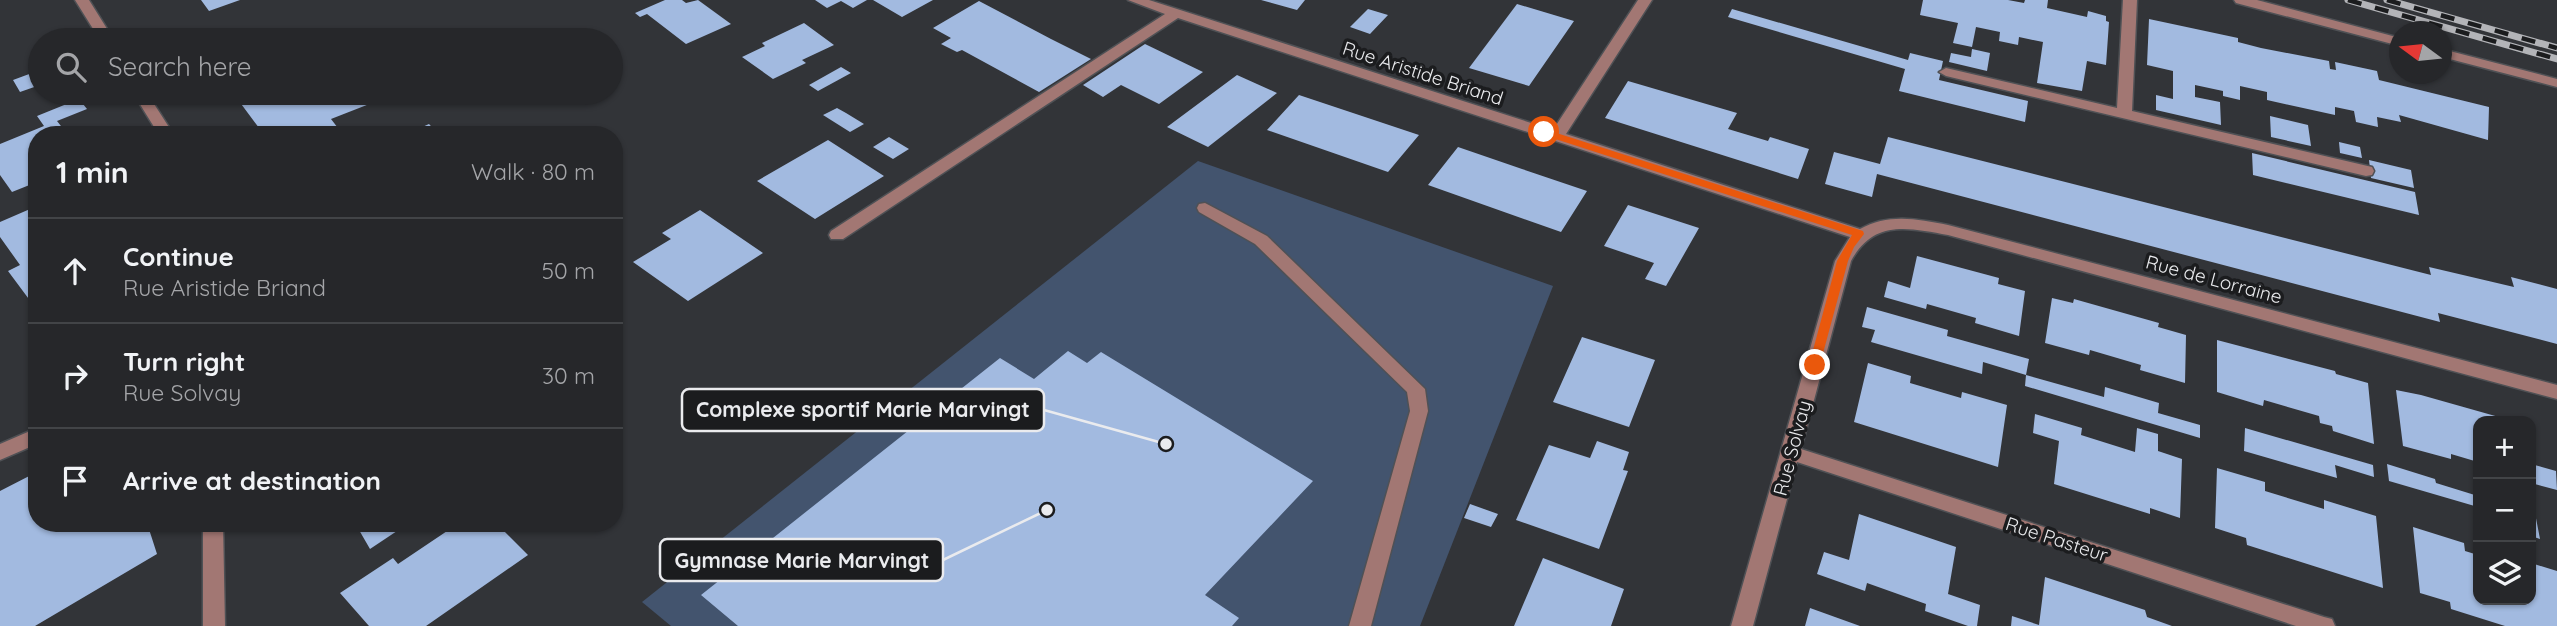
<!DOCTYPE html>
<html lang="en">
<head>
<meta charset="utf-8">
<style>
	body { margin:0; font-family:Quicksand,sans-serif; background:#2e2f32; color:#f1f3f6 }
	.controls { position:absolute; right:21px; bottom:21px; display:grid; overflow:hidden; border-radius:14px; box-shadow:0 2px 5px #0004 }
	.controls button { width:63px; height:63px; display:grid; place-items:center; padding:0; border:0; border-bottom:2px solid #424447; background:#26272a; color:#f1f3f6; font:35px sans-serif }
	.compass { position:absolute; left:2389px; top:21px; width:63px; height:63px; border-radius:50%; background:#26272a; box-shadow:0 2px 5px #0004; rotate:285deg }
	.stop { position:absolute; width:21px; height:21px; margin:-16px; border:5px solid #ea580c; border-radius:50%; background:#fff }
	.stop.end { background:#ea580c; border-color:#fff; box-shadow:0 2px 7px #0008 }
	.list { margin:0; padding:0; list-style:none }
	h2 { display:flex; justify-content:space-between; align-items:center; height:91px; margin:0; padding:0 28px; font-size:30px }
	h2 small { font-size:23px; font-weight:400; color:#a4a5a8 }
	.list li { display:grid; grid-template-columns:46px 1fr auto; gap:21px; align-items:center; box-sizing:border-box; height:105px; padding:0 28px; border-top:2px solid #424447 }
	.list b { display:block; font-size:26px; white-space:nowrap }
	.list p { margin:0; font-size:23px; white-space:nowrap; color:#a4a5a8 }
	.list em { font-size:23px; font-style:normal; color:#a4a5a8 }
	.icon { flex:none; width:38px; height:38px; fill:none; stroke:currentColor; stroke-width:2; stroke-linecap:round; stroke-linejoin:round }
	.map { position:relative; flex:none; width:2557px; height:626px; overflow:hidden }
	.search { position:absolute; background:#26272a; box-shadow:0 2px 5px #0004; left:28px; top:28px; width:595px; height:77px; display:flex; align-items:center; gap:18px; box-sizing:border-box; padding:0 24px; border-radius:38px; color:#a4a5a8; font-size:26px }
	.panel { position:absolute; background:#26272a; box-shadow:0 2px 5px #0004; left:28px; top:126px; width:595px; height:406px; border-radius:28px }
	.map>svg:first-child { display:block }
</style>
</head>
<body>
<div class="map">
<svg width="2557" height="626" viewBox="0 0 2557 626">
	<rect width="100%" height="100%" fill="#323438"/>
	<path fill="#43546e" d="M1198,161L1553,286L1420,626H671L642,602Z"/>
	<path fill="#a2bae0" d="M201,0H240L209,11Z
		M665,0H682L686,3L698,0L731,24L686,44L647,14L640,17L635,13Z
		M815,0H867L853,8L841,1L827,8Z
		M873,0H933L902,17Z
		M1261,0H1305L1297,10Z
		M1923,0H2008L2024,3L2025,0H2048L2047,8L2087,17L2088,11L2106,16V21L2109,22L2106,65L2087,61L2082,91L2037,83L2043,42L2019,37L2018,45L1999,41L2000,32L1976,27L1972,47L1953,43L1958,23L1920,15Z
		M979,1L1051,39L1091,59L1039,92L962,50L957,52L941,44L951,38L933,28Z
		M1517,4L1574,21L1529,86L1469,68Z
		M1368,9L1388,15L1370,34L1350,27Z
		M1732,9L1908,60L1910,53L1943,61L1939,80L2028,101L2025,122L1899,91L1905,69L1728,17Z
		M2149,19L2238,38V42L2261,48L2329,61L2330,69L2336,70L2335,62L2377,71L2379,80L2489,107L2488,140L2399,115L2401,122L2377,117L2378,127L2356,122L2354,111L2335,107V115L2267,100V92L2240,86V100L2223,96V91L2195,85V97L2220,102L2221,125L2156,110V95L2173,99V71L2147,65Z
		M804,23L834,45L802,60L806,63L773,79L742,57L765,46L762,43Z
		M1145,44L1203,72L1159,104L1121,85L1103,97L1083,85Z
		M1972,49L1990,53L1987,71L1949,62L1951,53L1971,57Z
		M841,67L851,73L818,91L809,85Z
		M40,70V85L20,92L13,80Z
		M1237,75L1277,93L1208,147L1167,127Z
		M1628,81L1737,113L1728,129L1768,141L1770,137L1809,149L1798,179L1605,118Z
		M233,93H351L353,95L370,93L377,101L331,119L341,132L335,135H256L262,132Z
		M1299,95L1419,135L1388,172L1267,130Z
		M79,99L87,109L57,121L68,135H37V182L12,192L0,175V144L44,126L37,116Z
		M837,108L846,113L864,124L850,132L823,115Z
		M2270,116L2308,125L2311,146L2271,137Z
		M429,124L439,135H396L406,130L409,133Z
		M889,137L909,149L893,159L873,147Z
		M1888,137L2431,275L2429,267L2514,287L2511,277L2557,289V344L2438,313L2440,322L1877,174L1872,197L1825,184L1834,152L1880,164Z
		M828,140L884,176L815,219L757,181Z
		M2339,142L2360,147L2362,158L2340,153Z
		M1458,147L1522,169L1587,191L1561,232L1428,185Z
		M2252,153L2415,192L2419,215L2253,175Z
		M2369,160L2411,170L2414,188L2371,178Z
		M1628,205L1699,228L1666,286L1645,279L1654,263L1604,246Z
		M37,206V310L8,271L20,265L0,237V222Z
		M700,210L763,253L688,301L633,262L671,239L662,233Z
		M1917,256L1999,278L1998,284L2025,291L2019,336L1975,323L1976,318L1927,304L1926,309L1884,297L1888,281L1910,288Z
		M2052,298L2073,303L2074,299L2159,323L2158,327L2186,335L2185,383L2140,370L2141,365L2090,350L2089,355L2045,343Z
		M1867,307L1948,330L1947,336L2029,359L2026,375L2104,397L2105,387L2159,403L2158,413L2200,425V438L2025,386L2026,375L1983,362L1982,374L1871,342L1875,330L1862,327Z
		M1582,337L1655,360L1629,427L1553,402Z
		M2217,340L2335,371L2336,374L2368,383L2374,444L2333,431L2332,426L2320,423L2319,416L2264,400L2263,406L2217,392Z
		M1068,351L1087,363L1101,352L1313,481L1205,595L1239,618L1232,626H738L701,595L1000,358L1034,379Z
		M1868,363L1911,376L1910,383L1961,398L1962,392L2007,405L1998,467L1854,422Z
		M2396,390L2421,395L2513,421H2478V462L2451,454V459L2403,446Z
		M2035,414L2082,428L2081,435L2135,452L2137,428L2158,434V451L2182,459L2180,518L2150,508V514L2054,484L2059,441L2033,433Z
		M2245,428L2373,465L2374,477L2335,465L2337,478L2244,451Z
		M1597,441L1629,452L1623,470L1628,471L1599,549L1516,520L1549,445L1590,458Z
		M2387,464L2435,479L2436,483L2478,496V507L2389,481Z
		M2531,464L2556,471L2557,490L2531,483Z
		M2217,468L2265,482V491L2324,509V500L2376,516L2383,588L2247,545L2246,538L2215,528Z
		M37,472V523H147L157,554L35,626H0V491Z
		M1470,504L1498,514L1491,527L1464,518Z
		M2531,511L2535,513L2540,539L2531,536Z
		M1859,514L1956,547L1948,594L1980,605L1977,626H1968L1925,611L1926,604L1867,583L1865,591L1817,574L1824,552L1849,560Z
		M355,523H409L370,549Z
		M459,523H496L528,555L426,626H369L340,593L393,558L398,564Z
		M2413,527L2464,543L2465,551L2478,555V600H2531V563L2557,571V626H2505L2451,609L2450,602L2420,593Z
		M1543,558L1624,589L1611,626H1514Z
		M2045,577L2145,610L2147,617L2172,626H2011L2012,616L2039,625Z
		M1810,608L1860,626H1805Z"/>
	<g fill="none" stroke-linecap="round" stroke-linejoin="round">
		<defs>
			<path id="minor" d="M75,0H89L114,40H100Z
				M1128,0H1149L1553,130L1638,0H1652L1566,134L1860,229C1888,213 1918,219 1948,225L2557,385V399L1948,235C1908,228 1874,219 1851,261L1801,449L2324,617L2332,619L2335,626H2296L1797,462L1753,626H1731L1835,261L1850,237L1178,18L843,239H831L829,235L831,231L1165,14Z
				M2123,0H2137L2132,111L2372,167L2374,171L2372,175L2366,176L1946,76L1939,72L1946,68L2117,108Z
				M2234,0H2257L2400,38V46L2236,3Z
				M2442,49L2557,79V87L2442,57Z
				M133,93H147L174,135H159Z
				M1205,203L1267,236L1425,389L1428,411L1371,626H1349L1410,411L1407,392L1255,244L1199,212L1197,208L1199,204Z
				M37,428V444L0,460V444Z
				M203,523H223L225,626H203Z"/>
		</defs>
		<use href="#minor" stroke="#4f5155" stroke-width="3"/>
		<use href="#minor" fill="#a27773" fill-rule="evenodd"/>
		<defs>
			<path id="rail" d="M2348,0L2557,59
				M2387,0L2557,48"/>
		</defs>
		<use href="#rail" stroke="#b3b4b8" stroke-width="7"/>
		<use href="#rail" stroke="#1b1c1e" stroke-width="4.5" stroke-dasharray="14" stroke-linecap="butt"/>
	</g>
	<path fill="#ea580c" d="M1544,129L1863,231L1864,234L1854,247L1848,261L1819,368L1815,369L1809,365L1837,261L1852,235L1540,134L1539,132Z"/>
	<g text-anchor="middle" stroke-width="7" stroke-linejoin="round" paint-order="stroke">
		<g font-size="19" fill="#eaebee" stroke="#1b1c1e">
			<text transform="translate(1423 73) rotate(18)" y="7">Rue Aristide Briand</text>
			<text transform="translate(2214 279) rotate(15)" y="7">Rue de Lorraine</text>
			<text transform="translate(1792 448) rotate(-75)" y="7">Rue Solvay</text>
			<text transform="translate(2057 539) rotate(18)" y="7">Rue Pasteur</text>
		</g>
	</g>
	<path fill="none" stroke="#eaebee" stroke-width="2.5" d="M1166 444L1044 410M1047 510L943 560"/>
	<g fill="#eaebee" stroke="#1b1c1e" stroke-width="2.5">
		<circle cx="1166" cy="444" r="7"/>
		<circle cx="1047" cy="510" r="7"/>
	</g>
	<g fill="#1b1c1e" stroke="#eaebee" stroke-width="2.5">
		<rect x="682" y="389" width="362" height="42" rx="7"/>
		<rect x="660" y="539" width="283" height="42" rx="7"/>
	</g>
	<g font-size="21" text-anchor="middle" font-weight="bold" fill="#eaebee">
		<text x="863" y="417">Complexe sportif Marie Marvingt</text>
		<text x="802" y="568">Gymnase Marie Marvingt</text>
	</g>
</svg>
<div class="controls">
<button>+</button>
<button>−</button>
<button><svg class="icon" aria-label="layers" viewBox="0 0 24 24"><path d="M12 4l9 5-9 5-9-5zM3 14l9 5 9-5"/></svg></button>
</div>
<svg class="compass" viewBox="-18 -18 36 36"><path d="M0-13l5 13h-10z" fill="#e53935"/><path d="M0 13l5-13h-10z" fill="#a4a5a8"/></svg>
<div class="stop" style="left:1544px;top:132px"></div>
<div class="stop end" style="left:1815px;top:365px"></div>
<div class="search"><svg class="icon" aria-label="search" viewBox="0 0 24 24"><circle cx="10" cy="10" r="6"/><path d="M15 15l6 6"/></svg>Search here</div>
<section class="panel">
<h2>1 min<small>Walk · 80 m</small></h2>
<ul class="list">
<li><svg class="icon" aria-label="ahead" viewBox="0 0 24 24"><path d="M12 20V5M6 11l6-6 6 6"/></svg><div><b>Continue</b><p>Rue Aristide Briand</p></div><em>50 m</em></li>
<li><svg class="icon" aria-label="right" viewBox="0 0 24 24"><path d="M7 20v-9h11M14 6l5 5-5 5"/></svg><div><b>Turn right</b><p>Rue Solvay</p></div><em>30 m</em></li>
<li><svg class="icon" aria-label="arrive" viewBox="0 0 24 24"><path d="M6 21V4h12l-3 4 3 4H6"/></svg><div><b>Arrive at destination</b></div></li>
</ul>
</section>
</div>
</body>
</html>
